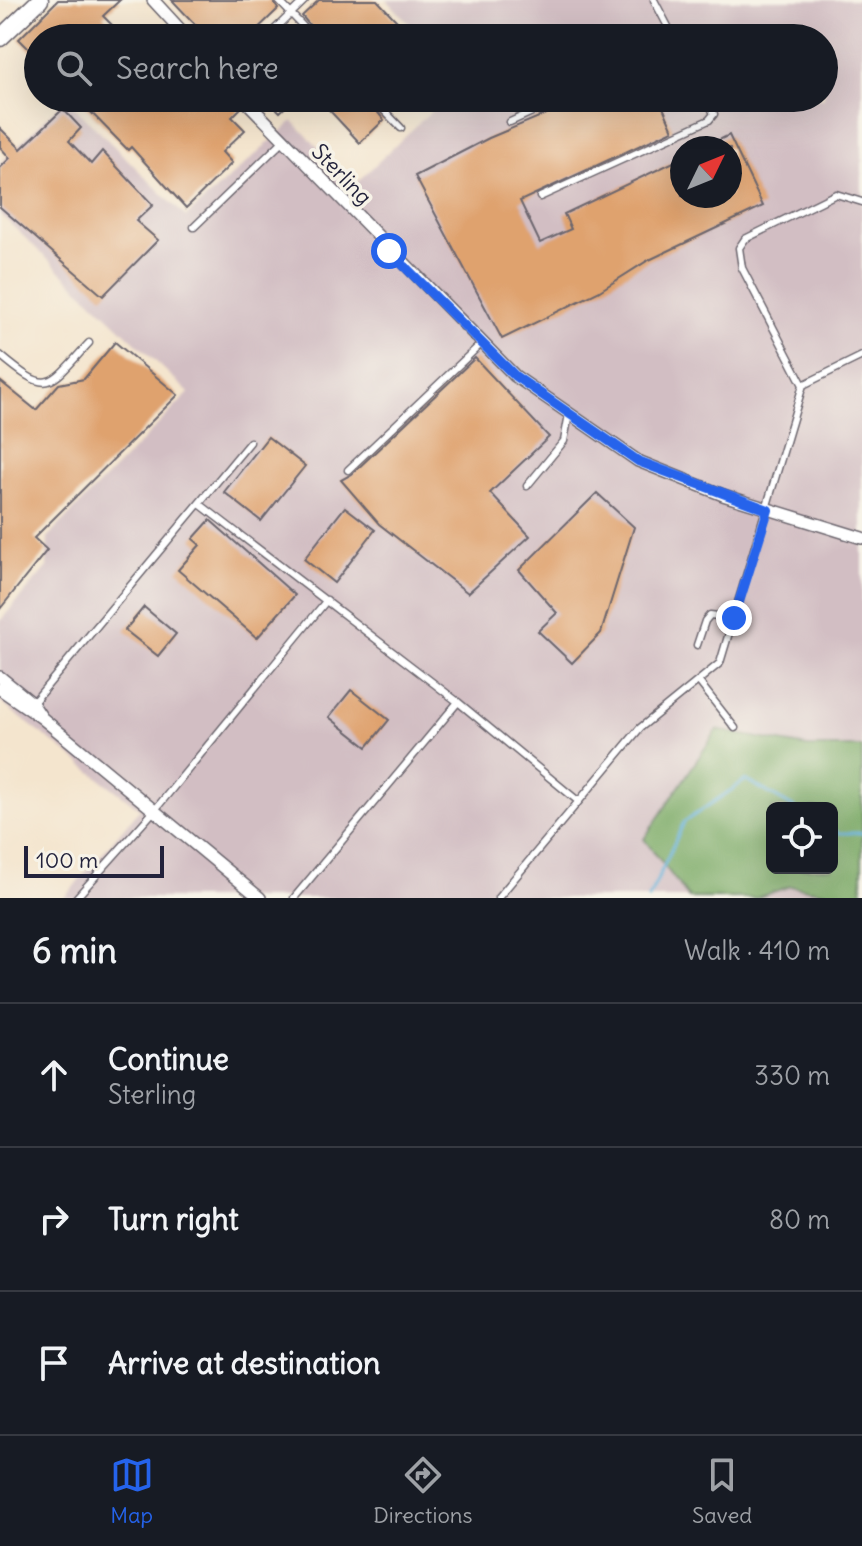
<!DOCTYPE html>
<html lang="en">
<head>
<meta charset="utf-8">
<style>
	body { margin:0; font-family:Delius,sans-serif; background:#20242c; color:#f1f3f6 }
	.controls { position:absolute; right:24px; bottom:24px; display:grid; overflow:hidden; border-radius:12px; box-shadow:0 8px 32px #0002 }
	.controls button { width:72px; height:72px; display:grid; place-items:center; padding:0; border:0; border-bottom:2px solid #363941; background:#171b24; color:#f1f3f6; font:40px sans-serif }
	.compass { position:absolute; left:670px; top:136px; width:72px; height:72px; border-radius:50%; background:#171b24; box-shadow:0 8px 32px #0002; rotate:47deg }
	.scale { position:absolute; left:24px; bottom:20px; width:140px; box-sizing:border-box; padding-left:8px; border:4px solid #22223b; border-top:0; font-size:22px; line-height:28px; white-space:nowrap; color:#22223b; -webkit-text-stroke:6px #f7f3e8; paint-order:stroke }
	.stop { position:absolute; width:24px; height:24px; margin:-18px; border:6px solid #2563eb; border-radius:50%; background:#fff }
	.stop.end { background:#2563eb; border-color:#fff; box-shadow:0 2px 8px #0008 }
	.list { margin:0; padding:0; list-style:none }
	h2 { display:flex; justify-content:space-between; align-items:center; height:104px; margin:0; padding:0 32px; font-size:34px }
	h2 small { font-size:26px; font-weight:400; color:#9ea1a6 }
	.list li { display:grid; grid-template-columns:52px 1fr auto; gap:24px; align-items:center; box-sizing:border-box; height:144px; padding:0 32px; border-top:2px solid #363941 }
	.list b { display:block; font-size:30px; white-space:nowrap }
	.list p { margin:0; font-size:26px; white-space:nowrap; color:#9ea1a6 }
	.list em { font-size:26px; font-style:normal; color:#9ea1a6 }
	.icon { flex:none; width:44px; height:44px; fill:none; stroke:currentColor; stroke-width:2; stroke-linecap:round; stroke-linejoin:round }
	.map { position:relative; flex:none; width:862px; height:898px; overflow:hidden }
	.search { position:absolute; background:#171b24; box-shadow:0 8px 32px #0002; left:24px; right:24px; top:24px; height:88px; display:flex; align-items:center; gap:20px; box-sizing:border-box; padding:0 28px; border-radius:44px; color:#9ea1a6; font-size:30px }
	.sheet { height:536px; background:#171b24 }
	nav { display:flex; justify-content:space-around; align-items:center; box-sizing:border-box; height:112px; border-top:2px solid #363941; background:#171b24; font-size:22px; color:#9ea1a6 }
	nav a { display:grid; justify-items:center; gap:4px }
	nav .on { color:#2563eb }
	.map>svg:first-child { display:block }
</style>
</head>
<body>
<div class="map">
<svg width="862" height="898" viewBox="0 0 862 898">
	<rect width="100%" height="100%" fill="#f7f3e8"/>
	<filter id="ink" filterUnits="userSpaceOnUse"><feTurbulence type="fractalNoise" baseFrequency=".0125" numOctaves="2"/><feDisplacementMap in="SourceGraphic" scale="16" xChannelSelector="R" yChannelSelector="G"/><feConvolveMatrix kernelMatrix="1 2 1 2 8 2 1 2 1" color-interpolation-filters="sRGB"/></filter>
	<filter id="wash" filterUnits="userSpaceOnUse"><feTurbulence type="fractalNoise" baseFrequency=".006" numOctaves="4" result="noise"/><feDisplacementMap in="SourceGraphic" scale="32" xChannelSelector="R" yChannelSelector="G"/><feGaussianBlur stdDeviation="1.8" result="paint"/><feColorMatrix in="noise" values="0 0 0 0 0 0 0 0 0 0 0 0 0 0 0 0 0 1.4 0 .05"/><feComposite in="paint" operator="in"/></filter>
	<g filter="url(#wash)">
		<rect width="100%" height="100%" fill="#f4e5ce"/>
		<path fill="#d2bec3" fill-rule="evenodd" d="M387,0H862V747H807L717,730L645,839L689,898H64L140,809L0,702V621L47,567L48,537L189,393L0,214V163L66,99L186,217L293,121L354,185L445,98H824V38H423ZM682,148H730V196H682Z
			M790,886L862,898H756Z"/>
		<path fill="#78a963" stroke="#4d664f" stroke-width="2" fill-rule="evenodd" d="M717,730L807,747H862V898L790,886L756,898H689L644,839ZM772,808H832V868H772Z"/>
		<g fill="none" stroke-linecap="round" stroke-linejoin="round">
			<path stroke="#5eafd9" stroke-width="3" d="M832,829L840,833H862
				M649,898L684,822L746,780L795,808"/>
		</g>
		<g id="blocks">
			<path fill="#dfa26e" d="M58,0H120L103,16L125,38H38V58L19,39Z
				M172,0H272L278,9L248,38H208Z
				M319,0H377L413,38H320L302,16Z
				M77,98H232L241,108L232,117L245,130L222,152L232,163L186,208L131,147L128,150Z
				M266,98H295L280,112Z
				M318,98H366L384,120L360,143Z
				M584,98H659L673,130L520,201L540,243L571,229L564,214L682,158V196H730V148H703L729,135L763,206L647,261L598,292L502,339L415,176L489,138Z
				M63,109L81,128L69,141L91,164L102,151L153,205L136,221L158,240L103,296L0,207V168L10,158L0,147V128L21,149Z
				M115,342L178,395L34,538L47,550L0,609V381L36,410L59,384L84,379Z
				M475,358L549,437L490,493L530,536L468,593L379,524L341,480L352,474Z
				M268,437L305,466L261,521L224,492Z
				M597,493L634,527L601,633L572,663L538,631L557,613L519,570Z
				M345,507L375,530L334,583L304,559Z
				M210,520L295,595L257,638L178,570L200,545L193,539Z
				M144,607L176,634L158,656L125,630Z
				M351,690L389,720L367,747L329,717Z"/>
		</g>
	</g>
	<g filter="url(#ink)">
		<use href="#blocks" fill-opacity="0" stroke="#6c666e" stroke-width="2"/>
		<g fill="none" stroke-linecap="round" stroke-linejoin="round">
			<defs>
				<path id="lane" d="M278,0L314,38
					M654,0L674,38
					M266,38L305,0
					M372,98L401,128
					M510,122L563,98
					M540,197L709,120L714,114L707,98
					M194,227L283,141
					M0,355C50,397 48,387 89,343
					M803,385L742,268L739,248L745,239L836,194L862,202
					M803,385L862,356
					M348,470L482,343
					M527,486L564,441L569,414
					M201,505L458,702L578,801
					M697,645L705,621L710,615L734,618
					M699,682L735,728
					M32,704L250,442
					M76,898L154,811L327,600
					M294,898L458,702
					M498,898L640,728L720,663L803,385"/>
				<path id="street" d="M153,0L188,38
					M243,98L515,376L638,461L723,495L862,538
					M0,677L32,703L42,718
					M0,689L42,718L260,898"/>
				<path id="secondary" d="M0,38L40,0"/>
			</defs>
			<use href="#lane" stroke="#6c666e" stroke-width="9"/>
			<use href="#street" stroke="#6c666e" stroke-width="14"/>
			<use href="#secondary" stroke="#6c666e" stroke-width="19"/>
			<use href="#lane" stroke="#fff" stroke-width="6"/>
			<use href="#street" stroke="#fff" stroke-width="11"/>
			<use href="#secondary" stroke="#fff" stroke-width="16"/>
		</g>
	</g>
	<g fill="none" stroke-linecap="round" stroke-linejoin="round" filter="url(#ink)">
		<path stroke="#2563eb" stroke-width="10" d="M389,251L515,376L638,461L768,510L734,618"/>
	</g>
	<g text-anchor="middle" stroke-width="7" stroke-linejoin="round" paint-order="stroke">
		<g font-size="22" fill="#22223b" stroke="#f7f3e8">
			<text transform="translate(342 174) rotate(46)" y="8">Sterling</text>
		</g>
	</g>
</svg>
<div class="controls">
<button><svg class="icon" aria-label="locate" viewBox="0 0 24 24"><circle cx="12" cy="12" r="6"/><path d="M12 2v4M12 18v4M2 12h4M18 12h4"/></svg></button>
</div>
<svg class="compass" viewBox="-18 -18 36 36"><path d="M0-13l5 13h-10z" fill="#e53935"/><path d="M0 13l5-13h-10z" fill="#9ea1a6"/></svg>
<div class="scale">100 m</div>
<div class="stop" style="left:389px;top:251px"></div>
<div class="stop end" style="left:734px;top:618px"></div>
<div class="search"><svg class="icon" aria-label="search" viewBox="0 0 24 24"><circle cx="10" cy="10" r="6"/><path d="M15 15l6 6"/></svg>Search here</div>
</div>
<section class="sheet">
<h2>6 min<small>Walk · 410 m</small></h2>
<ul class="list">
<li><svg class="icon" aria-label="ahead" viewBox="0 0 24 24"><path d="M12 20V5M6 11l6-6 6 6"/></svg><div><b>Continue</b><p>Sterling</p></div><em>330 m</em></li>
<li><svg class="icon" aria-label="right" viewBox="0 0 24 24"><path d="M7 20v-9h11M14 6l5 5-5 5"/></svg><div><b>Turn right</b></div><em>80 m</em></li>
<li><svg class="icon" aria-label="arrive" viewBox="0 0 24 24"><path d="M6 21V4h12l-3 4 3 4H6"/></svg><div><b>Arrive at destination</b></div></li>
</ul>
</section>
<nav>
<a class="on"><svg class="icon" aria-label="map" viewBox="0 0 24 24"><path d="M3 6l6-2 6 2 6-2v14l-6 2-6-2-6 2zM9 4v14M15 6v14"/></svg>Map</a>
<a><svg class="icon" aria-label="directions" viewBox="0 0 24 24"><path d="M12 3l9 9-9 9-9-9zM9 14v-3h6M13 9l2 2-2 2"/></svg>Directions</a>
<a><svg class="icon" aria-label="saved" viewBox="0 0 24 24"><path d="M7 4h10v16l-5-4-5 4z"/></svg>Saved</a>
</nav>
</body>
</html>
